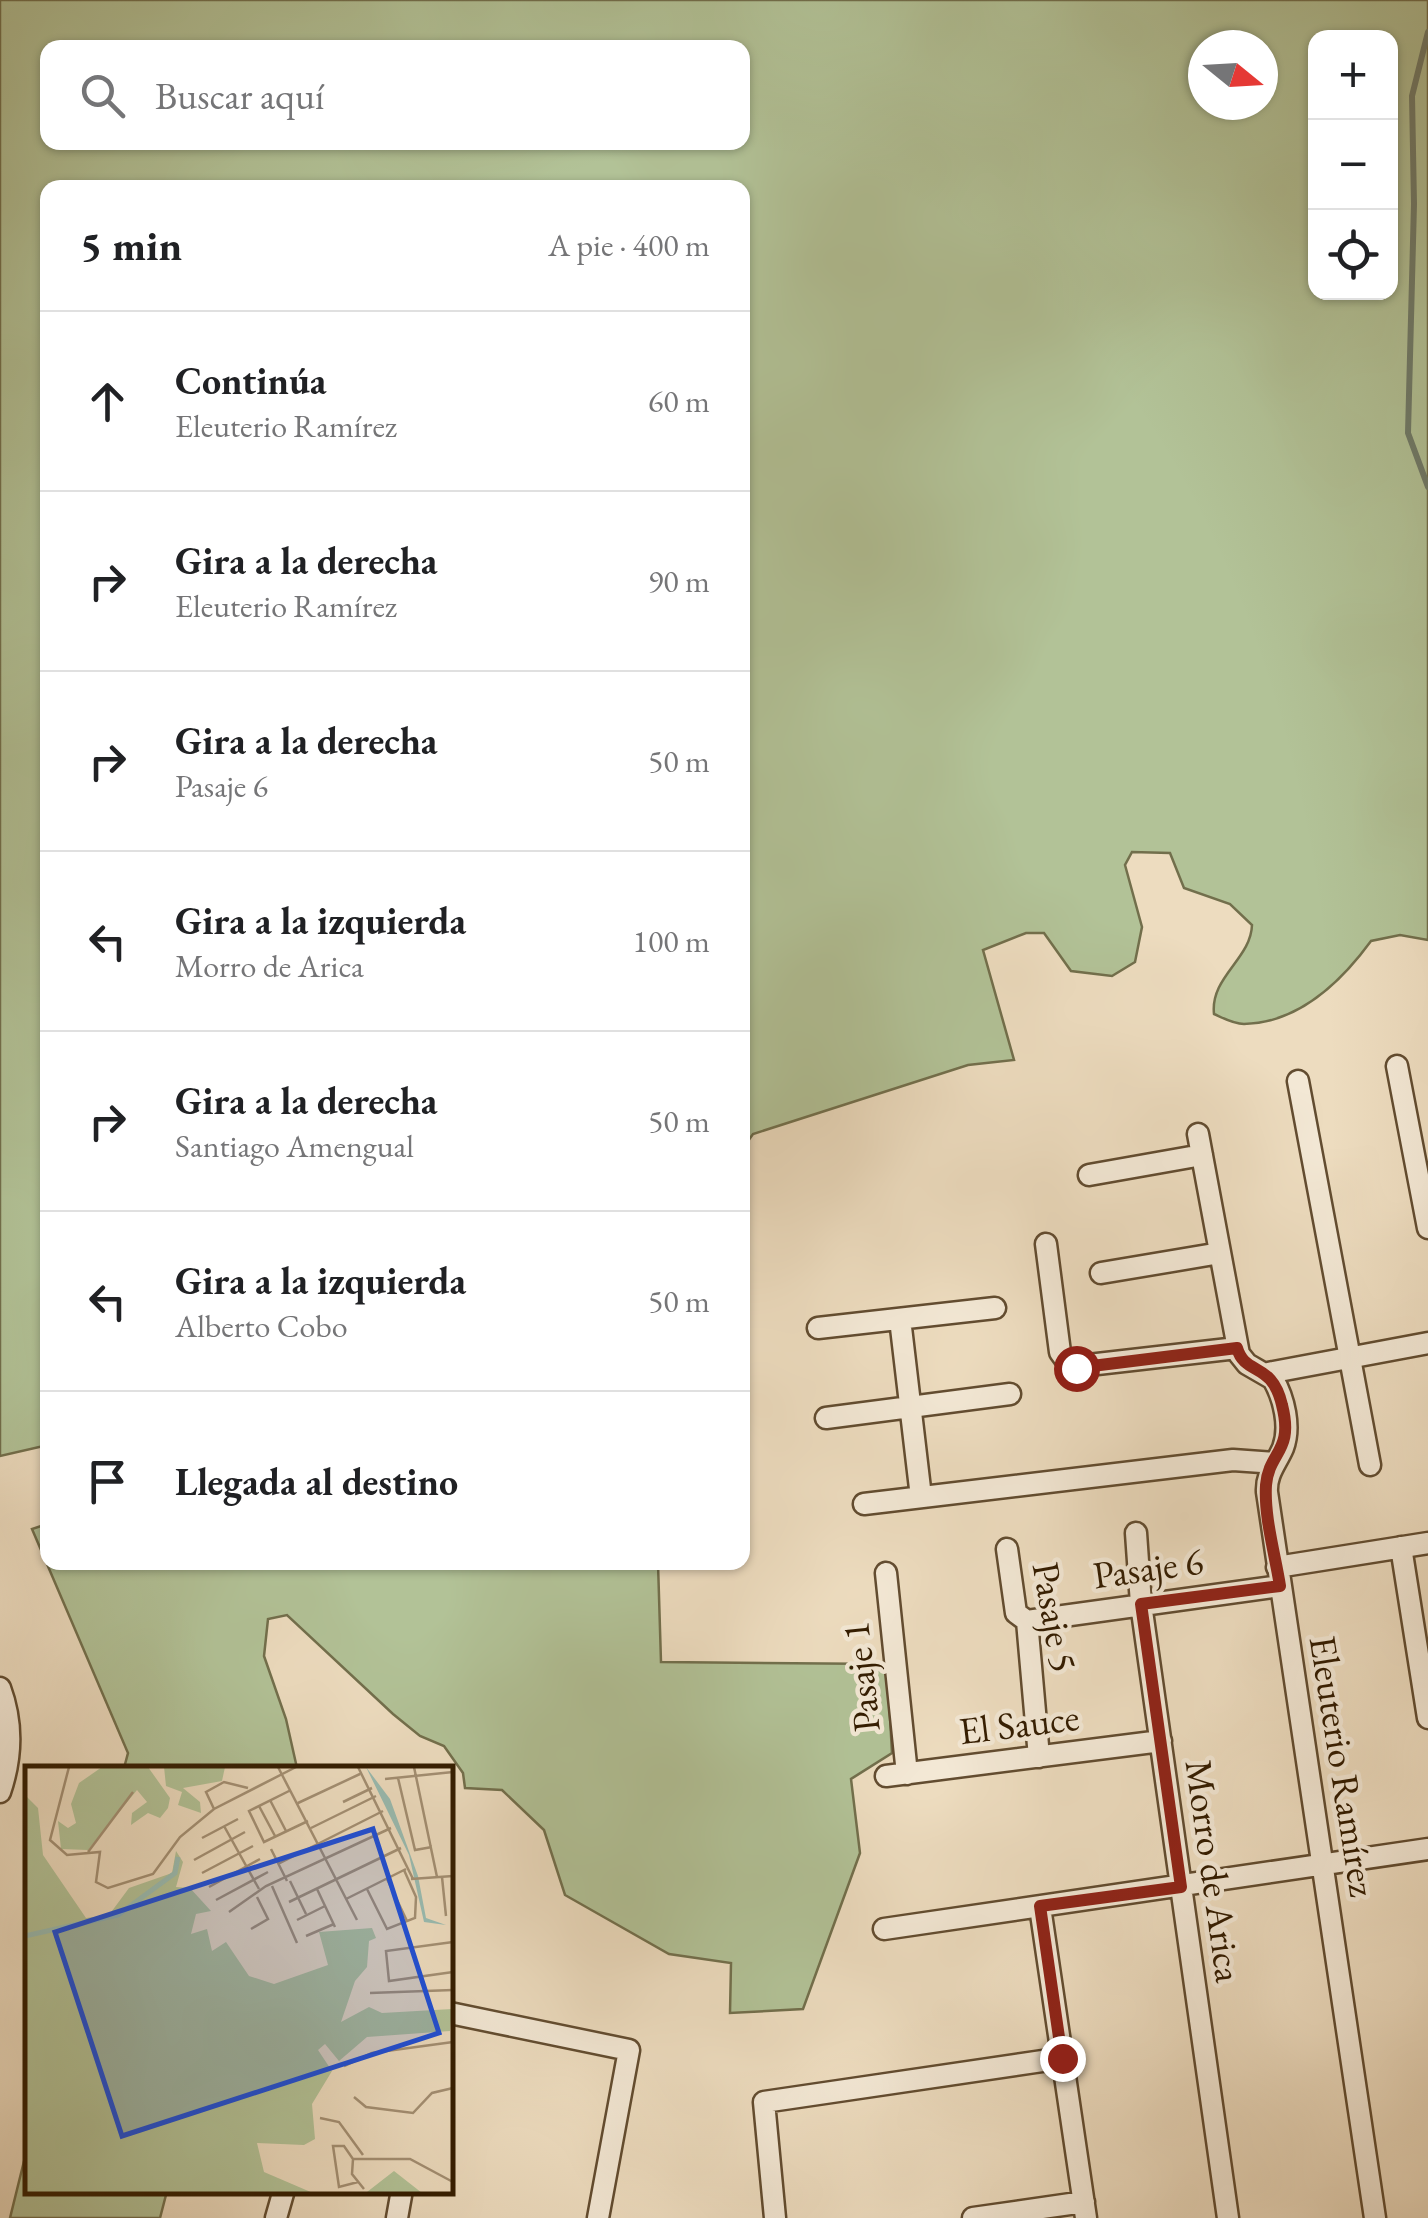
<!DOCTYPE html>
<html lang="es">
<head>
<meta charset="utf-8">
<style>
	body { margin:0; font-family:"EB Garamond",serif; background:#f2f2f2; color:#202124 }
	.controls { position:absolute; right:30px; top:30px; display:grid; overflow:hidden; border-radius:20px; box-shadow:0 2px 8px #0004 }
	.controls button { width:90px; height:90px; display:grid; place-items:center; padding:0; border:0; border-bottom:2px solid #e0e0e0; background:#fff; color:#202124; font:50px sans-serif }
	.compass { position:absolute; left:1188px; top:30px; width:90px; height:90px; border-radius:50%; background:#fff; box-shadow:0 2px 8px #0004; rotate:108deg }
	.stop { position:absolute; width:30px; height:30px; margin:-22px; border:8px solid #8f2418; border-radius:50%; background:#fff }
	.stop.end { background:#8f2418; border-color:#fff; box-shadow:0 2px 10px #0008 }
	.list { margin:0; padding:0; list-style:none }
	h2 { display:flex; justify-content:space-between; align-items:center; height:130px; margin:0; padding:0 40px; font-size:42px }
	h2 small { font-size:32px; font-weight:400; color:#757577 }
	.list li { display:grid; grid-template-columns:65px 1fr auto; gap:30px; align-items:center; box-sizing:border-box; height:180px; padding:0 40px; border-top:2px solid #e0e0e0 }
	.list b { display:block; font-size:38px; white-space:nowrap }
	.list p { margin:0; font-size:32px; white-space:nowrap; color:#757577 }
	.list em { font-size:32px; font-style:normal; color:#757577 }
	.icon { flex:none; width:55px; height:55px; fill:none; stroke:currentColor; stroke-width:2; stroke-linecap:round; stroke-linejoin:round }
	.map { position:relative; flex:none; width:1428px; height:2218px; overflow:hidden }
	.search { position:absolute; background:#fff; box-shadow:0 2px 8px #0004; left:40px; top:40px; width:710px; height:110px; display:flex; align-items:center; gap:25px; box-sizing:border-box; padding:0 35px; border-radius:20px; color:#757577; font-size:38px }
	.panel { position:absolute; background:#fff; box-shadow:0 2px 8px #0004; left:40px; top:180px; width:710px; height:1390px; border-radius:20px }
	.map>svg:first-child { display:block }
</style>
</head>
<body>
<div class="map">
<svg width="1428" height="2218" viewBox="0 0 1428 2218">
	<rect width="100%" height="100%" fill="#eddcbf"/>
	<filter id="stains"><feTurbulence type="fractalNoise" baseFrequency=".002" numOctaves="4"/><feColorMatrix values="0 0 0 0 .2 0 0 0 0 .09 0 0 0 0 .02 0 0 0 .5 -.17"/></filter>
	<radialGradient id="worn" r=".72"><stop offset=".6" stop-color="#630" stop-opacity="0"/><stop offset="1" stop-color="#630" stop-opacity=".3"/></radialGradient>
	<path fill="#b2c297" stroke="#726f4c" stroke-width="2.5" fill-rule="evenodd" d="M0,0H1428V940L1400,935L1371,941C1341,982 1299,1023 1244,1024C1234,1024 1223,1018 1214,1014C1210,977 1251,959 1252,925L1230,904L1184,888L1170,853L1132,852L1125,865L1142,927L1135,962L1112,976L1071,971L1044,933H1026L983,950L1014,1060L968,1065L753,1134L743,1148L742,188H48V1445L0,1456ZM1316,38H1390V292H1316ZM1203,45H1263V105H1203ZM48,48H742V142H48Z
		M47,1524L48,1562L658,1563L661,1662L887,1664L892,1753L851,1779L860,1853L803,2009L730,2013L731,1963L669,1954L565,1895L544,1830L502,1790L465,1788L463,1773L444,1746L420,1736L393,1714L287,1615L268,1619L264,1656L286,1719L297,1768H124L128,1753L32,1529Z
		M27,2149L28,2190L167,2191L160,2218H10Z"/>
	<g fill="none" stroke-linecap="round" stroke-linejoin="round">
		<path stroke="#707c6b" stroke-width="6" d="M1428,32L1412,96L1414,204L1408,433L1428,487"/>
		<defs>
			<path id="minor" d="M1397,1066L1428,1228
				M1298,1081L1370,1465
				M1198,1134L1239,1354L1247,1364L1273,1379C1284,1398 1291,1427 1283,1448C1276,1464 1266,1474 1267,1492L1375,2218
				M1089,1175L1202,1155
				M1046,1244L1060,1352L1071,1367L1237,1348
				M1101,1273L1220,1253
				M900,1319L921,1497
				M818,1328L995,1308
				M1268,1373L1428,1343
				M826,1418L1010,1394
				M864,1504L1233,1460L1275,1463
				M1136,1533L1141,1604L1228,2218
				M1401,1547L1428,1718
				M1007,1549L1016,1613L1027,1621L1039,1757
				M1277,1567L1428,1543
				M886,1573L907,1774
				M1027,1621L1280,1586
				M0,1688C13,1723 12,1757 0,1792
				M886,1776L1161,1741
				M1040,1907L1086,2218
				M884,1929L1428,1849
				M450,2013L629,2050L598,2218
				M276,2218L284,2190
				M397,2218L402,2190
				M775,2218L764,2102L1063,2058
				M973,2218L1084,2202"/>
		</defs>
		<use href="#minor" stroke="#624c30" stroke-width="25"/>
		<use href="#minor" stroke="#f3e8d5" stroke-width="20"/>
	</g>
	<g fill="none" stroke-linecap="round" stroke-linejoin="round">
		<path stroke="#8f2418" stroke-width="12" d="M1062,2058L1040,1906L1181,1887L1141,1604L1280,1586C1275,1554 1264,1517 1266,1485C1269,1451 1294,1452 1282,1405C1272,1361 1245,1376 1237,1348L1076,1368"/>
	</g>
	<g text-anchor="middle" stroke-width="9" stroke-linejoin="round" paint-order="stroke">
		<g font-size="38" fill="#331c00" stroke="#f3e8d5">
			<text transform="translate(1148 1568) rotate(-8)" y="13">Pasaje 6</text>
			<text transform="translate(1055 1617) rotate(80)" y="13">Pasaje 5</text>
			<text transform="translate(861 1677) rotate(-96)" y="13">Pasaje 1</text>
			<text transform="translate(1019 1724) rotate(-7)" y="13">El Sauce</text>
			<text transform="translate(1343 1766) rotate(81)" y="13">Eleuterio Ramírez</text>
			<text transform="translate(1214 1871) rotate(82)" y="13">Morro de Arica</text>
		</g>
	</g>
	<g transform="translate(25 1766)">
		<rect width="428" height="428" fill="#eddcbf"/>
		<path d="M77,1H123L145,32L143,42L135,52L123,47L106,59L107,47L122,36L112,24L63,84L36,83L33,55L43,62L51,57L46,38L54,17ZM139,1H200L197,15L158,22L175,36L176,47L153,39L157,26L141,20ZM0,29L13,42L18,89L61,152L84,149L104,122L147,107L151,85L158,96L151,121L165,122L186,145L171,148L166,168L182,163L187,185L201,176L224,210L249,218L303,199L294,166L347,162L351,172L344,175L342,201L330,215L316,256L344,241L357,247L427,243L425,265L342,271L314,295L300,278L293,284L307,305L287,338L290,373L279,379L232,377L239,406L288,427H0ZM369,405L397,427H340L342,426Z" fill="#b2c297"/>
		<path d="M341,1L365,33L393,110L401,152L421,159L399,156L384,89Z" fill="#99bcb2"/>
		<path fill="none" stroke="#99bcb2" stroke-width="5" d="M0,170L93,149L150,107L153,91"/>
		<path fill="none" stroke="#a38f73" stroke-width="2.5" d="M44,1L25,74L42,89L75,86L71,116L83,122L128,108L155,71L189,43L271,1M253,1L332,154M333,1L388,113M389,1L412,111M373,12L390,84L407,81M360,13L428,6M264,25L224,45L239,76L283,55M245,34L261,65M318,36L347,22M273,37L335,8M234,40L250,70M189,43L181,26L199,16L223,22M199,60L234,123M286,62L351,30M177,72L213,53M246,83L262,115M63,86L108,26M169,94L220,66M253,98L358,45M177,107L228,80M417,111L421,150M362,113L382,155M386,113L428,110M265,115L281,148M247,120L272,177M184,121L235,93M292,123L310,161M342,123L362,163L390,152L391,131L379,104M321,133L381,103M191,134L243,106M264,136L376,82M204,146L241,120L366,62M272,154L300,140M226,163L243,153L232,131M281,170L309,158M428,176L361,185L364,215L428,206M345,227L428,224M319,300L347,287L428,276M329,331L341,341L388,347L407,327L428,322M295,352L314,356L338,389M328,393H385L428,416M333,416L314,421L308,380H319L328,393L327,408L339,423"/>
		<path fill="#1d4ed8" fill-opacity="0.15" stroke="#1d4ed8" stroke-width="5" d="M348,63L414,267L97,370L30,166Z"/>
		<rect width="428" height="428" fill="none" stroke="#331c00" stroke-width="5"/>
	</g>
	<rect width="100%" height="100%" filter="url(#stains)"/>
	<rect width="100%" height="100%" fill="url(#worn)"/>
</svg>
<div class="controls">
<button>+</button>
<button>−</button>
<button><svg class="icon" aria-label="locate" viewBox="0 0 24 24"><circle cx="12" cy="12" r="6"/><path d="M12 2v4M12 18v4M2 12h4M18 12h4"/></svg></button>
</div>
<svg class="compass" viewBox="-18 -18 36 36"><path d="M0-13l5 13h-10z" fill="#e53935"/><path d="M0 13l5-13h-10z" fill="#757577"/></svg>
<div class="stop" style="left:1076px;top:1368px"></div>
<div class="stop end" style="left:1062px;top:2058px"></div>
<div class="search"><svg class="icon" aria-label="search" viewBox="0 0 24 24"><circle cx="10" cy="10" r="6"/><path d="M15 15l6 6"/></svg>Buscar aquí</div>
<section class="panel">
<h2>5 min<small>A pie · 400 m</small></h2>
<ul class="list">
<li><svg class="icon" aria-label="ahead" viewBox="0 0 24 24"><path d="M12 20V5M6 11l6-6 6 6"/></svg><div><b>Continúa</b><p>Eleuterio Ramírez</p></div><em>60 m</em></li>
<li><svg class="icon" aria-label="right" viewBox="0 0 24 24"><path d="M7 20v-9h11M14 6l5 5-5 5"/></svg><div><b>Gira a la derecha</b><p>Eleuterio Ramírez</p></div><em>90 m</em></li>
<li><svg class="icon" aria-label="right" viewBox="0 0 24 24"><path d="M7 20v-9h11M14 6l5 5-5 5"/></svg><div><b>Gira a la derecha</b><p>Pasaje 6</p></div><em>50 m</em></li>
<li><svg class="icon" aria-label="left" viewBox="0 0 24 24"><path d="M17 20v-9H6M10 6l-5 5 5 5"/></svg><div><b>Gira a la izquierda</b><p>Morro de Arica</p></div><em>100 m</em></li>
<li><svg class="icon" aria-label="right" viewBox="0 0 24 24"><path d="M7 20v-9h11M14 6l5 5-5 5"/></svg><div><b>Gira a la derecha</b><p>Santiago Amengual</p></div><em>50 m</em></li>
<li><svg class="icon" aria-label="left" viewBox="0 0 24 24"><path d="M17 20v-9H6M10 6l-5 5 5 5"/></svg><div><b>Gira a la izquierda</b><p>Alberto Cobo</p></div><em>50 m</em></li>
<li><svg class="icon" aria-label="arrive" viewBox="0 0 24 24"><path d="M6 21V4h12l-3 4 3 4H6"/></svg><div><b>Llegada al destino</b></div></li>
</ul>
</section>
</div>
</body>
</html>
